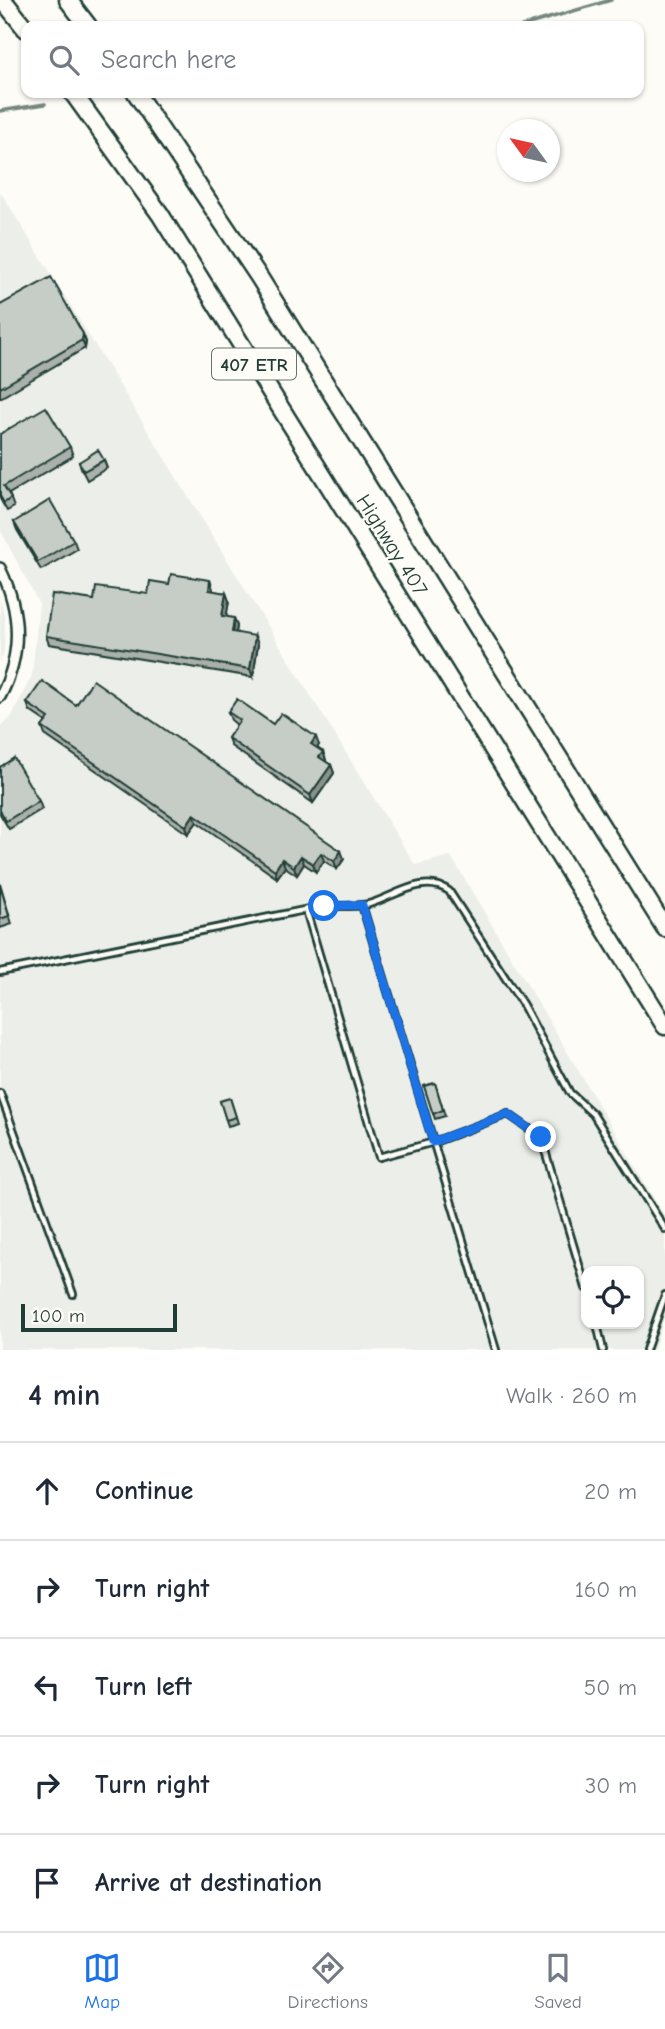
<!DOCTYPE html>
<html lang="en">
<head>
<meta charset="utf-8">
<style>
	body { margin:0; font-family:"Comic Neue",sans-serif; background:#f6f6f7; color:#1f2937 }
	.controls { position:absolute; right:21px; bottom:21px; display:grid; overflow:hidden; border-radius:14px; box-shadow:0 2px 5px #0004 }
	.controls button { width:63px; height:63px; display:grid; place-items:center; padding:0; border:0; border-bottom:2px solid #e0e1e3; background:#fff; color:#1f2937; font:35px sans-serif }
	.compass { position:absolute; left:497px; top:119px; width:63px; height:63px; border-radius:50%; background:#fff; box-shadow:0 2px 5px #0004; rotate:303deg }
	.scale { position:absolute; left:21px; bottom:18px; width:156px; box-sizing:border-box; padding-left:7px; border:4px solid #1f3d34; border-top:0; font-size:19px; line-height:24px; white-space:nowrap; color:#1f3d34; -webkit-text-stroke:5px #fdfcf7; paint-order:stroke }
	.stop { position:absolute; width:21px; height:21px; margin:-16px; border:5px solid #1a73e8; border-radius:50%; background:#fff }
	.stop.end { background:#1a73e8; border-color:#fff; box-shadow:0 2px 7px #0008 }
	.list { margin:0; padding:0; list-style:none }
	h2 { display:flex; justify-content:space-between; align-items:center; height:91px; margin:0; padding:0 28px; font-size:30px }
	h2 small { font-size:23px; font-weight:400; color:#747a83 }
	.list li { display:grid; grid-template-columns:46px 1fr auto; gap:21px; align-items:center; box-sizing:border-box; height:98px; padding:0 28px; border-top:2px solid #e0e1e3 }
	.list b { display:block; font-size:26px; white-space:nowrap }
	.list em { font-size:23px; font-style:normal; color:#747a83 }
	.icon { flex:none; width:38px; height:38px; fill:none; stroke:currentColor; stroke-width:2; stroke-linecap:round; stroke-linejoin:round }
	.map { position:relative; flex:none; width:665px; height:1350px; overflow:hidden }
	.search { position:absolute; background:#fff; box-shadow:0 2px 5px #0004; left:21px; right:21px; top:21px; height:77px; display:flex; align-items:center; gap:18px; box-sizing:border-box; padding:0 24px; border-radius:14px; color:#747a83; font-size:26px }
	.sheet { height:581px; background:#fff }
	nav { display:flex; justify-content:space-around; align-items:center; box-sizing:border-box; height:98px; border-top:2px solid #e0e1e3; background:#fff; font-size:19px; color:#747a83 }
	nav a { display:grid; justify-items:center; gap:4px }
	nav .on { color:#1a73e8 }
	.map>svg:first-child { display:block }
</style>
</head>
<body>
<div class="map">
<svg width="665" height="1350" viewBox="0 0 665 1350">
	<rect width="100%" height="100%" fill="#fdfcf7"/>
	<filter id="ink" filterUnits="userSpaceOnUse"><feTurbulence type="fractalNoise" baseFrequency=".0143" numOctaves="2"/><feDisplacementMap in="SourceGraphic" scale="14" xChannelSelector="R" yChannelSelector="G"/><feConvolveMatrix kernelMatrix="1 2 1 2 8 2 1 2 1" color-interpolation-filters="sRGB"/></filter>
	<g filter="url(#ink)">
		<path fill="#eceee9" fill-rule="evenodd" d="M0,191L415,865L451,856L665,1217V1315L654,1350H0V726L11,718L32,675L39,604L0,529ZM586,1271H639V1324H586Z
			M0,598L5,618L4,651L0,662Z"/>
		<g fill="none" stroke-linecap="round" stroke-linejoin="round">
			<path stroke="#75877f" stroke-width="3.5" d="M522,26L611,0
				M0,111L45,104"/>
			<defs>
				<path id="lane" d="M362,905L496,1350
					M306,910L379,1157L434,1142L508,1114L541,1137L586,1288
					M0,972L324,906C338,906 355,907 369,904C394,897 424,873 449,891L523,1005L570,1093L593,1114L665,1229
					M0,1093L73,1294
					M597,1324L603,1350
					M646,1350L665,1295"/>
				<path id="street" d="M0,568C21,611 23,654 0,697"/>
				<path id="highway" d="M3,0L26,29
					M68,0L88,26
					M73,93L160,214L665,1026
					M136,93L259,277L665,928"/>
			</defs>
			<use href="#lane" stroke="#1f3d34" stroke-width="10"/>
			<use href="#street" stroke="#1f3d34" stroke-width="14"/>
			<use href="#highway" stroke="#1f3d34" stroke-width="21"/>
			<use href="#lane" stroke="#fdfcf7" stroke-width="4.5"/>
			<use href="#street" stroke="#fdfcf7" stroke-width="9"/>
			<use href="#highway" stroke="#fdfcf7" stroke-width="16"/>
		</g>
		<path fill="#aab0ab" stroke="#1f3d34" stroke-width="2" d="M0,305L83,334L86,342L85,348L0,398Z
			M0,434L70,447L73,456L9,494L14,507L7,511L0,499Z
			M104,460L107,468L87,480L82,470L79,462Z
			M14,522L74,541L77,549L41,570L17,530Z
			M210,580L213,591L226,593L229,601L226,617L234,618L237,626L236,633L258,644L253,677L49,644L46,636L94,600L148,594L169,584Z
			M27,703L76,705L341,851L344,859L337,869L324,861L316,872L304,864L297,875L285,867L277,878L197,822L188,834L45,735L42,727L46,722L30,711Z
			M228,712L273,724L319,745L317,748L323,752L326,760L325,761L331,765L334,773L313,803L231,746L228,738L237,725L231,720Z
			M0,767L39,801L42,809L9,829L0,814Z
			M0,883L12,924L0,928Z
			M435,1083L445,1116L435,1119L424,1086Z
			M230,1098L238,1123L228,1126L220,1101Z"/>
		<path fill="#8b908b" stroke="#1f3d34" stroke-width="2" d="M83,334L86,342L85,348L82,340Z
			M210,580L213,589L212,598L209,590Z
			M226,593L229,601L225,624L222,616Z
			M234,618L237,626L235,640L232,632Z
			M255,636L258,644L253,677L250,669Z
			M316,737L319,745L314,752L311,744Z
			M323,752L326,760L322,766L319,757Z
			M331,765L334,773L313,803L310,795Z
			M194,814L197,822L188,834L186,826Z
			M341,851L344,859L337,869L334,861Z
			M321,853L324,861L316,872L313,864Z
			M301,856L304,864L297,875L294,867Z
			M282,859L285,867L277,878L275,870Z"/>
		<path fill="#c6cdc7" stroke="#1f3d34" stroke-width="2" d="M51,277L83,334L82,340L0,388V305Z
			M46,407L70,447L4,486L11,498L4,503L0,496V434Z
			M98,450L104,460L84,471L79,462Z
			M50,500L74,541L38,562L14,522Z
			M171,574L210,580L209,590L226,593L222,616L234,618L232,632L255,636L250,669L46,636L52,594L94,600L96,587L148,594L150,581L169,584Z
			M93,680L341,851L334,861L321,853L313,864L301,856L294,867L282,859L275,870L194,814L186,826L42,727L49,718L27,703L42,681L76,705Z
			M237,699L273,724L281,713L316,737L311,744L323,752L319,757L331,765L310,795L228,738L240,720L228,712Z
			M14,758L39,801L6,821L0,810V767Z
			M0,885L9,916L0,919Z
			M435,1083L443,1110L433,1114L424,1086Z
			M230,1098L236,1117L226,1120L220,1101Z"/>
	</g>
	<g fill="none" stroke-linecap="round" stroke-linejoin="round" filter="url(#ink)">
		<path stroke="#1a73e8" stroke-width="9" d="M324,906L362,905L433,1142L508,1114L541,1137"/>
	</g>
	<g text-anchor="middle" stroke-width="5" stroke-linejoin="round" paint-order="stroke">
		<rect fill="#fdfcf7" stroke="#62766e" stroke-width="2" x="212" y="348.5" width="84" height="31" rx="5"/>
		<g font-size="19" font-weight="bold" fill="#1f3d34">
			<text x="254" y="371">407 ETR</text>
		</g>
		<g font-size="21" fill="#1f3d34" stroke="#fdfcf7">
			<text transform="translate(392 545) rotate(58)" y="7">Highway 407</text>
		</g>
	</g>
</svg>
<div class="controls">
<button><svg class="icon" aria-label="locate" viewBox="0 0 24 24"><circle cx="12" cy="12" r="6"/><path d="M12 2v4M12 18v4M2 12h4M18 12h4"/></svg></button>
</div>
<svg class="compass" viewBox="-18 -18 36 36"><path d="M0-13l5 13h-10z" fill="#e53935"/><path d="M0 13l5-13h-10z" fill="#747a83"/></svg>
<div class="scale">100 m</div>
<div class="stop" style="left:324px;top:906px"></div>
<div class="stop end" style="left:541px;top:1137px"></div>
<div class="search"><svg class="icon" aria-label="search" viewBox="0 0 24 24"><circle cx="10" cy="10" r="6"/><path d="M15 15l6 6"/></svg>Search here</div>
</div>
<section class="sheet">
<h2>4 min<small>Walk · 260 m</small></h2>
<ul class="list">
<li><svg class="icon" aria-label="ahead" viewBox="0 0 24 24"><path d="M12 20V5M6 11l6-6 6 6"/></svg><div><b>Continue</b></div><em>20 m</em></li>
<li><svg class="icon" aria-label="right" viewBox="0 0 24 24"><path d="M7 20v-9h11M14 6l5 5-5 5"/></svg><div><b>Turn right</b></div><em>160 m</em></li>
<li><svg class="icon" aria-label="left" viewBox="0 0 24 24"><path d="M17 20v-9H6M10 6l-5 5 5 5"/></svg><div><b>Turn left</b></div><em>50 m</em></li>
<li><svg class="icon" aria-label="right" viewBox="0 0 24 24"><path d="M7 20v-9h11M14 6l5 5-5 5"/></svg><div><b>Turn right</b></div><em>30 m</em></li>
<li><svg class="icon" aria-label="arrive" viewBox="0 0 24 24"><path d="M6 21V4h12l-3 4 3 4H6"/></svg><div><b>Arrive at destination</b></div></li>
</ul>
</section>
<nav>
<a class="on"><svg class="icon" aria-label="map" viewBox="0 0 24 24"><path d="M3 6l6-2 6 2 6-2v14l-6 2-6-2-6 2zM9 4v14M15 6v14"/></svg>Map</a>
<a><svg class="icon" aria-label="directions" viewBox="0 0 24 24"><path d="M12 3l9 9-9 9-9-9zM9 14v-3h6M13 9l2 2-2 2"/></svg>Directions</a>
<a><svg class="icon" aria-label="saved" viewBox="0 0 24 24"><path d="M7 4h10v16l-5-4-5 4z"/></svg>Saved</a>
</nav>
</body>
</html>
